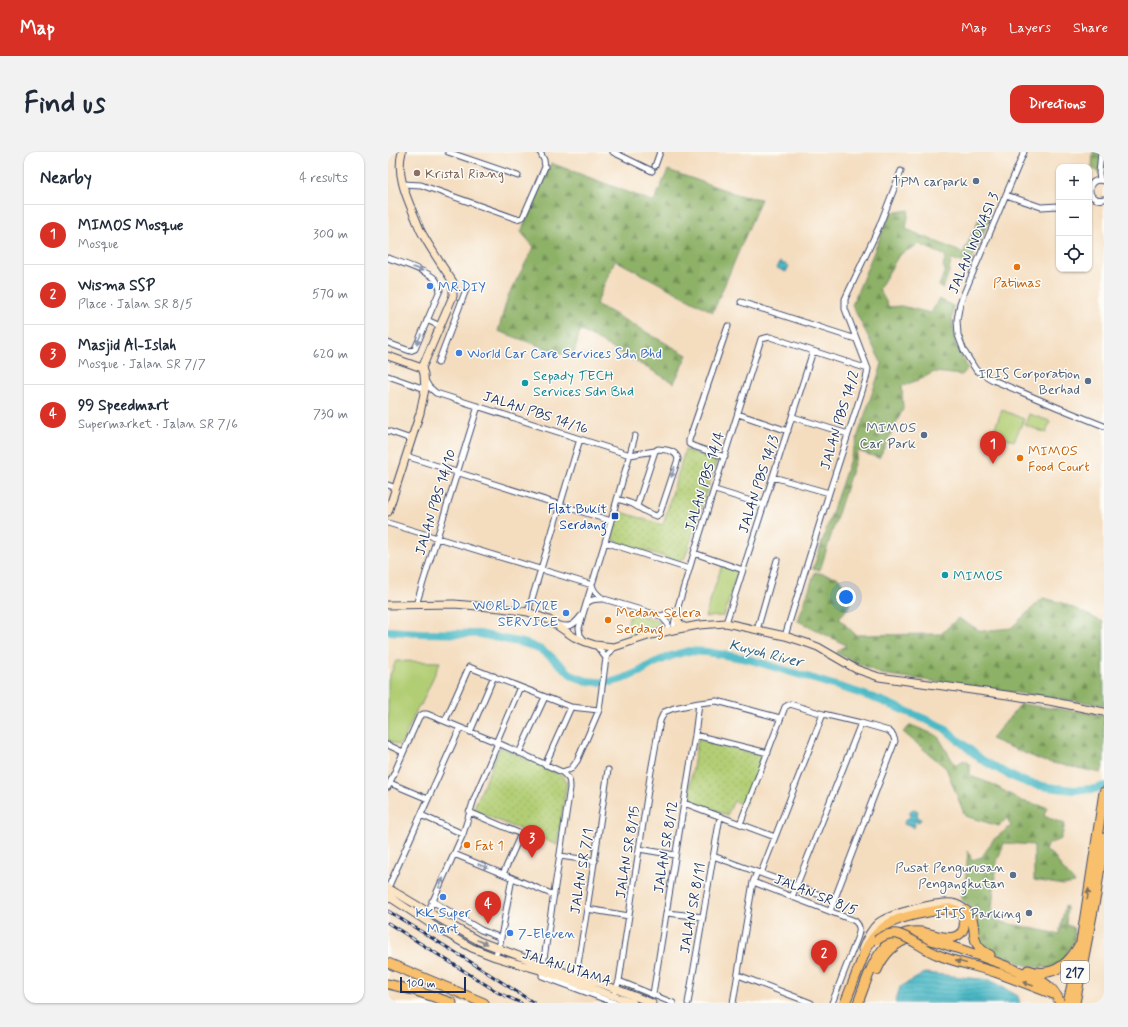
<!DOCTYPE html>
<html lang="en">
<head>
<meta charset="utf-8">
<style>
	body { margin:0; font-family:Mynerve,sans-serif; background:#f2f2f3; color:#1f2937 }
	.controls { position:absolute; right:12px; top:12px; display:grid; overflow:hidden; border-radius:8px; box-shadow:0 1px 3px #0004 }
	.controls button { width:36px; height:36px; display:grid; place-items:center; padding:0; border:0; border-bottom:1px solid #e0e1e3; background:#fff; color:#1f2937; font:20px sans-serif }
	.scale { position:absolute; left:12px; bottom:10px; width:66px; box-sizing:border-box; padding-left:4px; border:2px solid #1b2f5e; border-top:0; font-size:11px; line-height:14px; white-space:nowrap; color:#1b2f5e; -webkit-text-stroke:3px #fdfcf7; paint-order:stroke }
	.you { position:absolute; left:458px; top:445px; width:14px; height:14px; margin:-10px; border:3px solid #fff; border-radius:50%; background:#1a73e8; box-shadow:0 0 0 6px #1a73e833 }
	.badge { display:grid; place-items:center; width:26px; height:26px; border-radius:50%; background:#d93025; color:#fff; font-size:13px; font-weight:700 }
	.pin { position:absolute; translate:-50% -33px; filter:drop-shadow(0 1px 2px #0008) }
	.pin::after { content:''; position:absolute; top:21px; width:14px; height:12px; background:inherit; clip-path:polygon(0 0,100% 0,50% 100%) }
	.list { margin:0; padding:0; list-style:none }
	h2 { display:flex; justify-content:space-between; align-items:center; height:52px; margin:0; padding:0 16px; font-size:17px }
	h2 small { font-size:13px; font-weight:400; color:#747a83 }
	.list li { display:grid; grid-template-columns:26px 1fr auto; gap:12px; align-items:center; box-sizing:border-box; height:60px; padding:0 16px; border-top:1px solid #e0e1e3 }
	.list b { display:block; font-size:15px; white-space:nowrap }
	.list p { margin:0; font-size:13px; white-space:nowrap; color:#747a83 }
	.list em { font-size:13px; font-style:normal; color:#747a83 }
	.icon { flex:none; width:22px; height:22px; fill:none; stroke:currentColor; stroke-width:2; stroke-linecap:round; stroke-linejoin:round }
	.map { position:relative; flex:none; width:716px; height:851px; overflow:hidden; border-radius:12px }
	header { display:flex; align-items:center; gap:24px; box-sizing:border-box; height:56px; padding:0 20px; background:#d93025; color:#fff }
	header strong { font-size:19px }
	nav { display:flex; gap:22px; margin-inline-start:auto; font-size:14px }
	.intro { display:flex; align-items:center; justify-content:space-between; box-sizing:border-box; height:96px; padding:0 24px }
	h1 { margin:0; font-size:28px }
	.button { padding:10px 18px; border-radius:12px; background:#d93025; color:#fff; font-size:14px; font-weight:700 }
	main { display:flex; gap:24px; padding:0 24px }
	aside { flex:1; background:#fff; border-radius:12px; box-shadow:0 1px 3px #0004 }
	.map>svg:first-child { display:block }
</style>
</head>
<body>
<header>
<strong>Map</strong>
<nav><a>Map</a><a>Layers</a><a>Share</a></nav>
</header>
<div class="intro"><h1>Find us</h1><a class="button">Directions</a></div>
<main>
<aside>
<h2>Nearby<small>4 results</small></h2>
<ul class="list">
<li><span class="badge">1</span><div><b>MIMOS Mosque</b><p>Mosque</p></div><em>300 m</em></li>
<li><span class="badge">2</span><div><b>Wisma SSP</b><p>Place · Jalan SR 8/5</p></div><em>570 m</em></li>
<li><span class="badge">3</span><div><b>Masjid Al-Islah</b><p>Mosque · Jalan SR 7/7</p></div><em>620 m</em></li>
<li><span class="badge">4</span><div><b>99 Speedmart</b><p>Supermarket · Jalan SR 7/6</p></div><em>730 m</em></li>
</ul>
</aside>
<div class="map">
<svg width="716" height="851" viewBox="0 0 716 851">
	<defs>
		<pattern id="forest-firs" width="22" height="20" patternUnits="userSpaceOnUse"><rect width="22" height="20" fill="#8db166"/><path d="M5 1l3.5 6h-7zM16 11l3.5 6h-7z" fill="#729057"/></pattern>
		<pattern id="park-dots" width="8" height="8" patternUnits="userSpaceOnUse"><rect width="8" height="8" fill="#b2ce74"/><path d="M2 2h.1M6 6h.1" fill="none" stroke="#98b167" stroke-width="1.8" stroke-linecap="round"/></pattern>
		<pattern id="water-rules" width="6" height="5" patternUnits="userSpaceOnUse"><rect width="6" height="5" fill="#4cb9c6"/><path d="M0 2.5h6" fill="none" stroke="#3e97a4"/></pattern>
	</defs>
	<rect width="100%" height="100%" fill="#fdfcf7"/>
	<filter id="ink" filterUnits="userSpaceOnUse"><feTurbulence type="fractalNoise" baseFrequency=".025" numOctaves="2"/><feDisplacementMap in="SourceGraphic" scale="8" xChannelSelector="R" yChannelSelector="G"/><feConvolveMatrix kernelMatrix="1 2 1 2 8 2 1 2 1" color-interpolation-filters="sRGB"/></filter>
	<filter id="wash" filterUnits="userSpaceOnUse"><feTurbulence type="fractalNoise" baseFrequency=".012" numOctaves="4" result="noise"/><feDisplacementMap in="SourceGraphic" scale="16" xChannelSelector="R" yChannelSelector="G"/><feGaussianBlur stdDeviation="0.9" result="paint"/><feColorMatrix in="noise" values="0 0 0 0 0 0 0 0 0 0 0 0 0 0 0 0 0 1.4 0 .05"/><feComposite in="paint" operator="in"/></filter>
	<g filter="url(#wash)">
		<rect width="100%" height="100%" fill="#f4ddbf"/>
		<path fill="#b2ce74" stroke="#667e69" d="M614,258L636,267L626,289L605,280Z
			M641,262L662,269L658,281L637,273Z
			M334,413L350,419L336,464L317,465Z
			M8,509L52,510L33,553H31L14,591L10,593L0,588V528Z"/>
		<path fill="url(#forest-firs)" stroke="#547062" d="M705,0H716V25L704,16Z
			M163,11L266,50L280,18L354,44L373,47L325,160L227,108L208,152L299,203L286,231L192,178L185,206L110,179L120,144L146,95L133,80Z
			M521,58L518,77L575,101L592,65L601,67L582,113L563,107L561,120L555,136L551,134L557,118L555,114L558,104L531,92L511,103L491,137L501,155L513,154L543,161L551,147L565,154L564,167L568,193L580,216L574,223L546,220L533,227L514,234L515,257L491,306L470,299L432,418L425,417L494,212L464,153L502,61Z
			M427,420L449,425L465,443L460,456L451,466L468,483L553,482L570,466L593,479L623,476L655,446L675,451L715,470L716,553L493,522L448,501L458,493L410,469Z
			M633,552L716,563V610L713,621L655,609L603,587Z
			M523,573L550,584L567,613L576,608L582,613V624L604,632L634,649L659,655L656,664L677,672L673,687L660,692L657,698L666,704L673,715L687,731L675,733L646,728V693L616,691L609,710L604,756L608,769L671,782L677,754L679,755L678,773L685,775L687,787L675,808L661,816L640,814L595,796L589,786L588,767L582,755L572,746L577,733L580,699L584,708L594,705L605,688L623,674L619,666L611,674L577,664L558,616L515,580Z"/>
		<path fill="url(#park-dots)" stroke="#667e69" d="M297,298L329,307L297,406L290,409L227,389L224,383L230,359L275,373Z
			M242,461L267,467L276,471L242,483L239,475Z
			M310,587L375,604L357,653L346,649L339,663L299,649Z
			M112,595L174,623L179,630L169,693L85,658Z"/>
		<path fill="url(#water-rules)" stroke="#347492" d="M392,110L401,114L398,120L389,116Z
			M526,657L530,659L529,664L532,666L533,668L531,670L527,669L526,671L527,673L526,676L522,673H517L516,671L517,668L522,665V659Z
			M537,821L602,828L630,844L632,851H507L512,835Z"/>
		<g fill="none" stroke-linecap="round" stroke-linejoin="round">
			<path stroke="#4cb9c6" stroke-width="8" d="M0,479L33,481L92,482L139,492L153,498L161,503L185,524L199,529L209,530H224L237,526L251,520L266,511L283,504L300,499L319,500L360,507L468,540L494,549L546,571L556,576L594,608L623,624L640,631L659,635L686,638L707,637L716,634"/>
		</g>
	</g>
	<g filter="url(#ink)">
		<g fill="none" stroke-linecap="round" stroke-linejoin="round">
			<defs>
				<path id="street" d="M60,0L130,24
					M225,0L264,19
					M636,0L572,151L569,168L570,183L576,199L588,218L605,228L671,256L716,274
					M267,14L272,0
					M712,28L711,21L713,0
					M716,29C697,23 697,52 716,47
					M15,32L33,33L129,67L135,65L157,15L156,8L152,0
					M618,43L653,55L671,54
					M0,106C11,110 40,119 47,127C50,130 51,134 52,138L27,197L22,199L0,191
					M353,150L468,187
					M39,168L52,174
					M50,211L79,135
					M0,224L37,237
					M37,228L41,235L48,241L242,303L267,299L270,297C278,298 288,298 290,307L272,361L269,364C260,362 255,358 248,354C243,350 235,349 229,347
					M350,262L400,279
					M405,265L460,282
					M0,279L23,287
					M18,304L223,369
					M337,305L305,294L301,292V288L340,174
					M385,325L441,341
					M0,333L8,336
					M327,338L376,353
					M249,354L267,299
					M0,371L204,433
					M217,390L301,417
					M306,401L355,418
					M204,433C206,440 210,444 216,447L273,464L280,472V475L278,479
					M198,452C203,447 208,447 215,447
					M28,453L90,254
					M140,460L192,287
					M273,464L289,458
					M338,471L425,199
					M171,473C182,476 186,473 193,464
					M285,478L289,458L306,401L373,187L382,185L480,217
					M369,478L389,408
					M397,484L441,341L478,227L480,217L457,157V147L491,75L513,19
					M197,489L192,483L191,476L195,462L217,390L247,284
					M208,493L218,506
					M57,569L81,515L183,555L211,558
					M82,580L106,524
					M307,583L380,601
					M108,591L132,535
					M0,593L15,600
					M131,601L157,545
					M157,613L183,555
					M174,620L183,617L189,609L211,558L218,506L226,495
					M2,631L40,647
					M0,635L31,565L35,562H39L110,591L174,620C181,626 182,627 182,636L155,813
					M296,651L387,685
					M81,660L133,682L115,722
					M33,663L75,682
					M352,672L397,555L402,552L435,562L473,571L501,579L505,583L507,589L442,759
					M251,697L287,703
					M66,702L166,743
					M172,704L207,709
					M325,704L446,748
					M373,721L435,562
					M365,730L467,769C472,774 472,777 470,784L444,851
					M0,736L72,576
					M404,745L473,571
					M44,749L93,778L113,786
					M199,757L241,764
					M40,760L75,682L86,647L110,591
					M279,761L315,765
					M107,805L112,791L124,726
					M155,819L154,824L227,851
					M350,823L423,851
					M188,824L199,757L220,618
					M231,829L285,851
					M227,839L231,829L262,625L272,569L276,560L286,556L311,551L329,549L392,566
					M265,842L307,583L311,551
					M300,851L332,665
					M345,851L365,730L369,720"/>
				<path id="secondary" d="M14,0C8,21 18,44 26,63C29,69 31,77 35,83C44,99 55,115 65,130V144L34,216
					M0,204L34,216
					M0,360L32,261L37,237L36,222L34,216
					M0,453L66,452L113,456L140,460L161,468L186,485L198,490L207,493L226,495L263,483L285,478L311,473L338,471L397,484L416,490L430,495L468,517L491,525L661,549L716,560
					M289,458C289,467 289,472 298,476
					M0,736L54,768L91,789L155,813L228,837L264,851
					M0,744L49,776L84,796L107,805L155,819L245,851
					M474,797C478,787 482,778 490,771C500,762 550,749 564,751C569,752 574,754 577,758"/>
				<path id="highway" d="M577,758C594,769 576,792 602,803
					M0,811L96,851
					M489,818C495,804 507,789 524,786C538,785 552,790 565,795C595,804 623,816 652,828C662,834 668,840 672,851
					M640,818C663,826 679,814 690,795
					M610,821L668,843
					M0,832L28,839L64,851
					M457,851L479,795C494,769 513,765 540,760C547,759 556,756 564,757C579,760 581,781 566,785C555,788 543,781 533,780C492,777 481,822 470,851
					M680,851L693,790L716,640
					M687,851L708,743L716,686"/>
			</defs>
			<use href="#street" stroke="#3c496d" stroke-width="7"/>
			<use href="#secondary" stroke="#3c496d" stroke-width="9"/>
			<use href="#highway" stroke="#3c496d" stroke-width="11"/>
			<use href="#street" stroke="#fff" stroke-width="5"/>
			<use href="#secondary" stroke="#fce5c4" stroke-width="7"/>
			<use href="#highway" stroke="#f8bf6c" stroke-width="9"/>
			<defs>
				<path id="rail" d="M0,759L78,807L146,851
					M0,771L111,841L133,851"/>
			</defs>
			<use href="#rail" stroke="#1b2f5e" stroke-width="3"/>
			<use href="#rail" stroke="#fdfcf7" stroke-width="1.5" stroke-dasharray="4.5" stroke-linecap="butt"/>
			<defs>
				<path id="highway-bridge" d="M489,788C494,784 502,781 509,782C520,784 536,797 548,802C568,811 589,814 610,821"/>
			</defs>
			<use href="#highway-bridge" stroke="#3c496d" stroke-width="11" stroke-linecap="butt"/>
			<use href="#highway-bridge" stroke="#f8bf6c" stroke-width="9"/>
		</g>
		<defs><path id="oneway-solid" d="M-6-.8H1V-3.2L6.5 0L1 3.2V.8H-6Z"/></defs>
		<g fill="#8d97ae">
			<use href="#oneway-solid" transform="translate(30 117) rotate(20)"/>
			<use href="#oneway-solid" transform="translate(31 187) rotate(114)"/>
			<use href="#oneway-solid" transform="translate(285 320) rotate(108)"/>
			<use href="#oneway-solid" transform="translate(95 714) rotate(23)"/>
			<use href="#oneway-solid" transform="translate(53 731) rotate(-65)"/>
		</g>
		<g fill="#7e7064">
			<use href="#oneway-solid" transform="translate(700 742) rotate(-82)"/>
			<use href="#oneway-solid" transform="translate(573 810) rotate(-166)"/>
			<use href="#oneway-solid" transform="translate(640 832) rotate(-160)"/>
		</g>
		<use fill="#8c8a91" href="#oneway-solid" transform="translate(94 790) rotate(23)"/>
	</g>
	<circle fill="#8d6e63" stroke="#fdfcf7" stroke-width="1.5" cx="29" cy="21" r="4"/>
	<g fill="#5c6f8a" stroke="#fdfcf7" stroke-width="1.5">
		<circle cx="588" cy="29" r="4"/>
		<circle cx="700" cy="229" r="4"/>
		<circle cx="536" cy="283" r="4"/>
		<circle cx="625" cy="723" r="4"/>
		<circle cx="641" cy="761" r="4"/>
	</g>
	<g fill="#e8710a" stroke="#fdfcf7" stroke-width="1.5">
		<circle cx="629" cy="115" r="4"/>
		<circle cx="632" cy="306" r="4"/>
		<circle cx="220" cy="468" r="4"/>
		<circle cx="79" cy="693" r="4"/>
	</g>
	<g fill="#3f7fe0" stroke="#fdfcf7" stroke-width="1.5">
		<circle cx="42" cy="134" r="4"/>
		<circle cx="71" cy="201" r="4"/>
		<circle cx="178" cy="461" r="4"/>
		<circle cx="55" cy="745" r="4"/>
		<circle cx="122" cy="781" r="4"/>
	</g>
	<g fill="#0f9aa8" stroke="#fdfcf7" stroke-width="1.5">
		<circle cx="137" cy="231" r="4"/>
		<circle cx="557" cy="423" r="4"/>
	</g>
	<rect fill="#1a4fb4" stroke="#fdfcf7" stroke-width="1.5" x="223" y="360" width="8" height="8" rx="2"/>
	<g text-anchor="middle" stroke-width="3" stroke-linejoin="round" paint-order="stroke">
		<rect fill="#fdfcf7" stroke="#5f6c8c" stroke-width="1" x="673" y="809" width="28" height="22" rx="3"/>
		<g font-size="13" font-weight="bold" fill="#1b2f5e">
			<text x="687" y="825">217</text>
		</g>
		<g font-size="14" fill="#785e54" stroke="#fdfcf7" text-anchor="start">
			<text x="37" y="26">Kristal Riang</text>
		</g>
		<g font-size="14" fill="#4e5e75" stroke="#fdfcf7" text-anchor="end">
			<text x="580" y="34">TPM carpark</text>
			<text x="692" y="226">IRIS Corporation<tspan x="692" dy="16">Berhad</tspan></text>
			<text x="528" y="280">MIMOS<tspan x="528" dy="16">Car Park</tspan></text>
			<text x="617" y="720">Pusat Pengurusan<tspan x="617" dy="16">Pengangkutan</tspan></text>
			<text x="633" y="766">ITIS Parking</text>
		</g>
		<g font-size="14" fill="#1b2f5e" stroke="#fdfcf7">
			<text transform="translate(585 91) rotate(-67)" y="5">JALAN INOVASI 3</text>
			<text transform="translate(148 260) rotate(18)" y="5">JALAN PBS 14/16</text>
			<text transform="translate(451 268) rotate(-73)" y="5">JALAN PBS 14/2</text>
			<text transform="translate(316 329) rotate(-73)" y="5">JALAN PBS 14/4</text>
			<text transform="translate(370 332) rotate(-72)" y="5">JALAN PBS 14/3</text>
			<text transform="translate(47 350) rotate(-73)" y="5">JALAN PBS 14/10</text>
			<text transform="translate(277 695) rotate(-81)" y="5">JALAN SR 8/12</text>
			<text transform="translate(239 700) rotate(-81)" y="5">JALAN SR 8/15</text>
			<text transform="translate(193 719) rotate(-81)" y="5">JALAN SR 7/1</text>
			<text transform="translate(428 742) rotate(22)" y="5">JALAN SR 8/5</text>
			<text transform="translate(304 756) rotate(-80)" y="5">JALAN SR 8/11</text>
			<text transform="translate(179 815) rotate(18)" y="5">JALAN UTAMA</text>
		</g>
		<g font-size="14" fill="#c56008" stroke="#fdfcf7" text-anchor="start">
			<text x="629" y="135" text-anchor="middle">Patimas</text>
			<text x="640" y="303">MIMOS<tspan x="640" dy="16">Food Court</tspan></text>
			<text x="228" y="465">Medan Selera<tspan x="228" dy="16">Serdang</tspan></text>
			<text x="87" y="698">Fat 1</text>
		</g>
		<g font-size="14" fill="#366cbe" stroke="#fdfcf7" text-anchor="start">
			<text x="50" y="139">MR.DIY</text>
			<text x="79" y="206">World Car Care Services Sdn Bhd</text>
			<text x="170" y="458" text-anchor="end">WORLD TYRE<tspan x="170" dy="16">SERVICE</tspan></text>
			<text x="55" y="765" text-anchor="middle">KK Super<tspan x="55" dy="16">Mart</tspan></text>
			<text x="130" y="786">7-Eleven</text>
		</g>
		<g font-size="14" fill="#0d838f" stroke="#fdfcf7" text-anchor="start">
			<text x="145" y="228">Sepady TECH<tspan x="145" dy="16">Services Sdn Bhd</tspan></text>
			<text x="565" y="428">MIMOS</text>
		</g>
		<g font-size="14" fill="#164399" stroke="#fdfcf7" text-anchor="end">
			<text x="219" y="361">Flat Bukit<tspan x="219" dy="16">Serdang</tspan></text>
		</g>
		<g font-size="15" font-style="italic" fill="#2c5f82" stroke="#fdfcf7">
			<text transform="translate(378 501) rotate(14)" y="5">Kuyoh River</text>
		</g>
	</g>
</svg>
<div class="controls">
<button>+</button>
<button>−</button>
<button><svg class="icon" aria-label="locate" viewBox="0 0 24 24"><circle cx="12" cy="12" r="6"/><path d="M12 2v4M12 18v4M2 12h4M18 12h4"/></svg></button>
</div>
<div class="scale">100 m</div>
<div class="you"></div>
<div class="pin badge" style="left:605px;top:312px">1</div>
<div class="pin badge" style="left:436px;top:821px">2</div>
<div class="pin badge" style="left:144px;top:706px">3</div>
<div class="pin badge" style="left:100px;top:772px">4</div>
</div>
</main>
</body>
</html>
